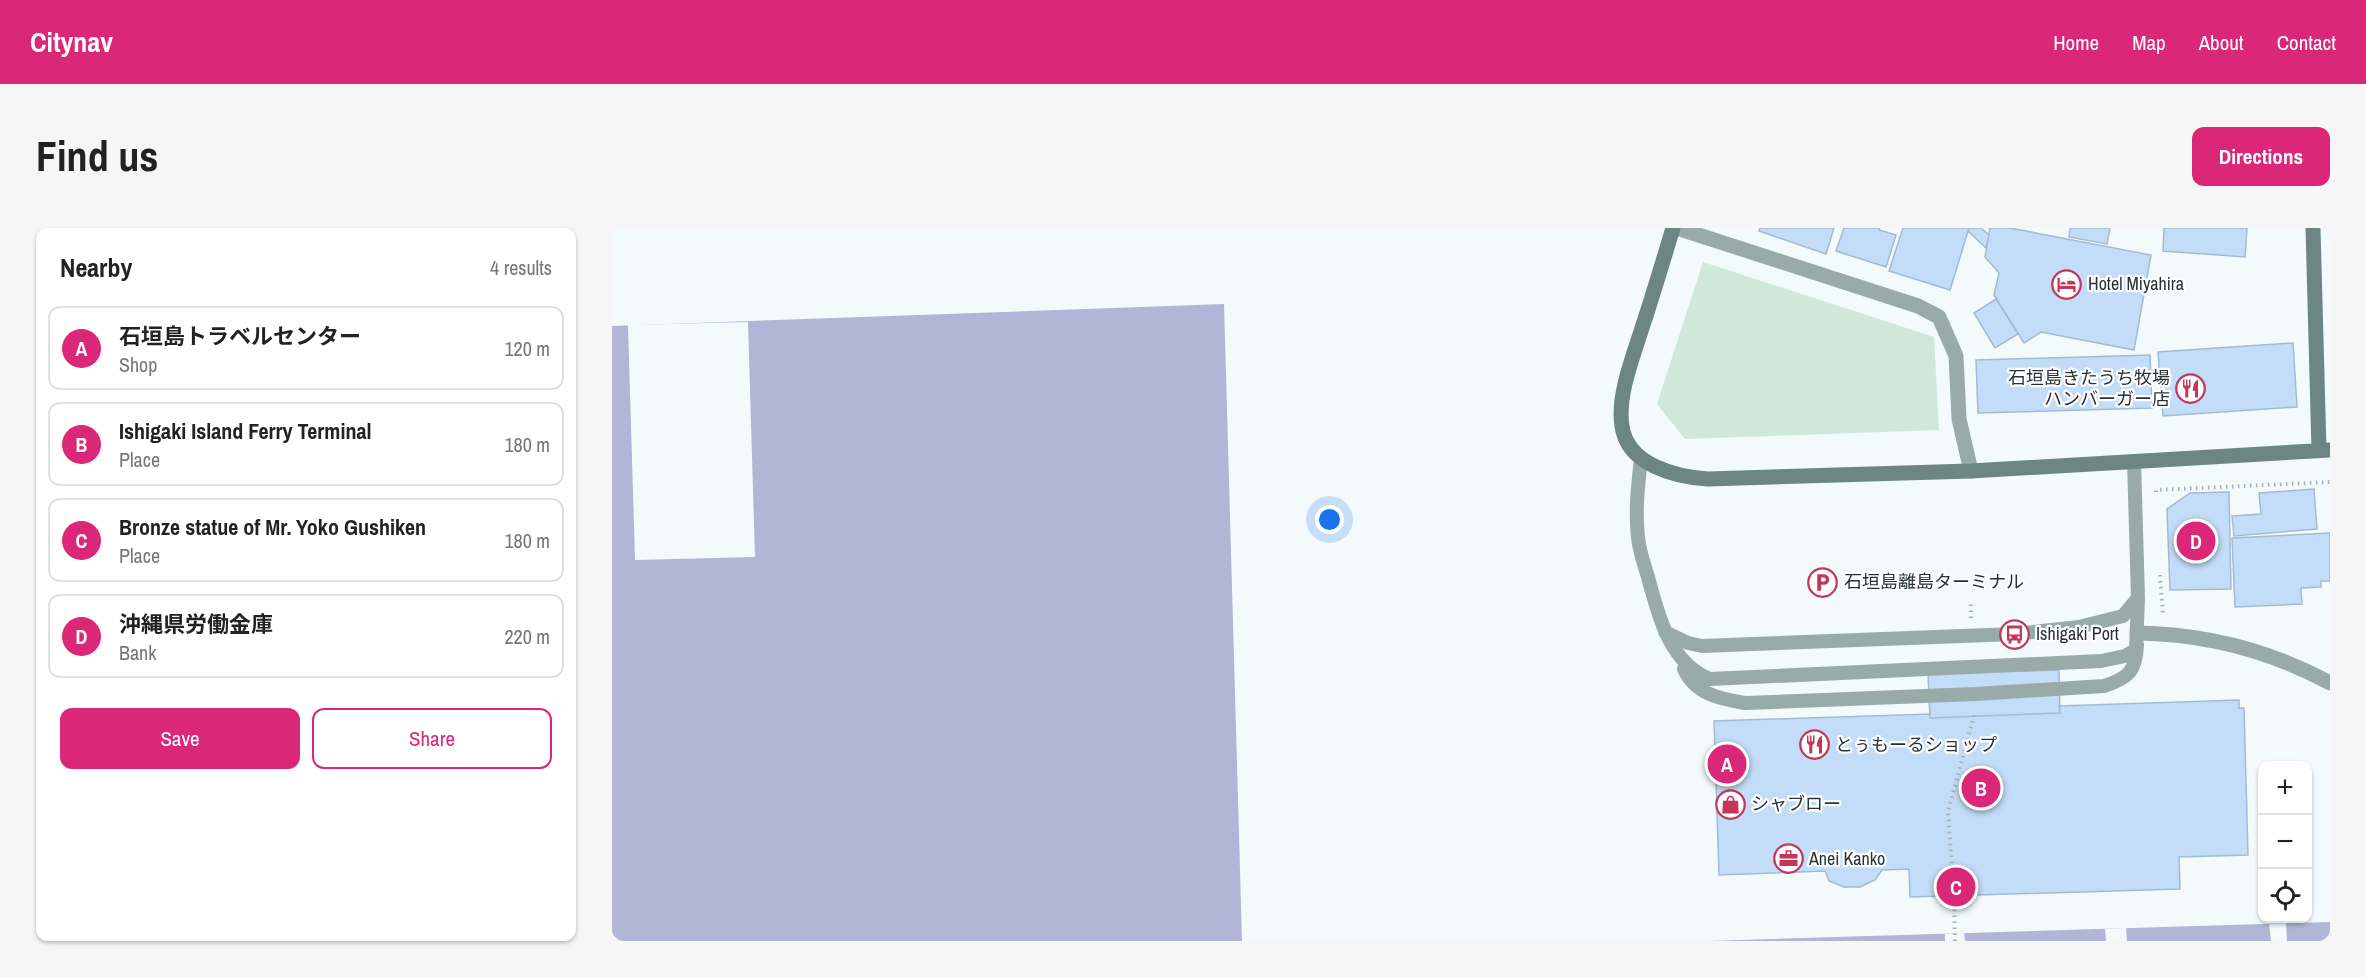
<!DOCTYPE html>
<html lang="en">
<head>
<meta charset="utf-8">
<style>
	body { margin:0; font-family:"Archivo Narrow","Noto Sans JP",sans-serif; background:#f6f6f6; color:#222 }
	.controls { position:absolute; right:18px; bottom:18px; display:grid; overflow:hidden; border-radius:12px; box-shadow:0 2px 4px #0004 }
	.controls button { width:54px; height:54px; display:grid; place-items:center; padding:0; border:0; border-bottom:2px solid #e0e0e0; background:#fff; color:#222; font:30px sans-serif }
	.you { position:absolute; left:718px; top:292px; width:21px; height:21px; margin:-15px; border:4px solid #fff; border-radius:50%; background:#1a73e8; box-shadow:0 0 0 9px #1a73e833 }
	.badge { display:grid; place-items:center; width:39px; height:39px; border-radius:50%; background:#db2777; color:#fff; font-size:20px; font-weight:700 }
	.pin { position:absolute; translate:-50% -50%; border:3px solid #fff; box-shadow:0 2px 6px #0006 }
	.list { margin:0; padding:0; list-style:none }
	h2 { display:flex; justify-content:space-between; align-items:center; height:78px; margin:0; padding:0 24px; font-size:26px }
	h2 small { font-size:20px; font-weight:400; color:#767676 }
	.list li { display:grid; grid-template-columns:39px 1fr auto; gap:18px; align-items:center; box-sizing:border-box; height:84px; margin:0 12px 12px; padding:0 12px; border:2px solid #e0e0e0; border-radius:12px }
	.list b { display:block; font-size:22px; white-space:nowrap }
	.list p { margin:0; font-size:20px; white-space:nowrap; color:#767676 }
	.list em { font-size:20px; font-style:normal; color:#767676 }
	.actions { display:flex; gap:12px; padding:18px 24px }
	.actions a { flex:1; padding:14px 0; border:2px solid #db2777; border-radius:12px; text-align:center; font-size:21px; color:#db2777 }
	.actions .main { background:#db2777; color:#fff }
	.icon { flex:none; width:33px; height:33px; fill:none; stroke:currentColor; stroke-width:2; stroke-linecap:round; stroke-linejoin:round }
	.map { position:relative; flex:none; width:1718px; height:713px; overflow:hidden; border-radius:12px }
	header { display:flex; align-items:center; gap:36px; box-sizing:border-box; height:84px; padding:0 30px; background:#db2777; color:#fff }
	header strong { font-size:28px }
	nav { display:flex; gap:33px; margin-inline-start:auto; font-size:21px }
	.intro { display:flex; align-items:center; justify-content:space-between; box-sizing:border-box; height:144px; padding:0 36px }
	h1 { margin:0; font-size:42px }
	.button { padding:15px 27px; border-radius:12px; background:#db2777; color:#fff; font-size:21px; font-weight:700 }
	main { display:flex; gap:36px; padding:0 36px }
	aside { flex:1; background:#fff; border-radius:12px; box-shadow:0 2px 4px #0004 }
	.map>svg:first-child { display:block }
</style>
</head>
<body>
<header>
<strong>Citynav</strong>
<nav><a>Home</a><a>Map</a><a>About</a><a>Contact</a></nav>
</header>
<div class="intro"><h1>Find us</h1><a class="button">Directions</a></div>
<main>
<aside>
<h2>Nearby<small>4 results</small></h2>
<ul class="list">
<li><span class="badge">A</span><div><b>石垣島トラベルセンター</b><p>Shop</p></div><em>120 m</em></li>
<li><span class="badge">B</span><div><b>Ishigaki Island Ferry Terminal</b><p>Place</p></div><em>180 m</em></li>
<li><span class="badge">C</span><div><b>Bronze statue of Mr. Yoko Gushiken</b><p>Place</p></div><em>180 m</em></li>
<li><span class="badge">D</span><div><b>沖縄県労働金庫</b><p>Bank</p></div><em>220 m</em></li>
</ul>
<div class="actions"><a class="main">Save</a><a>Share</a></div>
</aside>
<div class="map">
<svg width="1718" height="713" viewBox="0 0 1718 713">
	<rect width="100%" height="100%" fill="#f2fafc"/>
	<path fill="#d0e8d9" d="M1091,34L1322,109L1327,202L1073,211L1045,176Z"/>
	<path fill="#b1b5d6" d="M612,76L630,713H0V98Z
		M1718,694V713H1096Z"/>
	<path fill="#f2fafc" d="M136,94L143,329L23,332L16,97Z
		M1674,695L1675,713H1659L1657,696Z
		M1514,700L1515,713H1494L1493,701Z
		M1352,705L1353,713H1333V706Z"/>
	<path fill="#c3ddf8" stroke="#a3bbd2" stroke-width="1.5" d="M1148,0H1222L1214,26L1147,3Z
		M1232,0H1268L1267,2L1284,7L1274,39L1224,23Z
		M1291,0H1357L1338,62L1277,43Z
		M1357,0H1369L1377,7L1374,20L1356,3Z
		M1378,0H1398L1539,27L1522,122L1429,104L1412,115L1382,67L1387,45L1373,29Z
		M1458,0H1498L1495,16L1457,9Z
		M1552,0H1635L1633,29L1551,23Z
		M1384,71L1406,106L1383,120L1362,85Z
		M1681,115L1685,179L1551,188L1546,124Z
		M1538,127L1540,180L1366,185L1364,132Z
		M1702,261L1705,301L1622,308L1620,288L1649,286L1647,265Z
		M1617,264L1619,361L1558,362L1555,281L1578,265Z
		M1718,305V353H1709V359L1689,360L1690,376L1623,379L1620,310Z
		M1447,442L1448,485L1318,490L1316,446Z
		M1627,472V480H1632L1636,627L1567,629L1568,661L1298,669L1297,641L1270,642L1263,652L1248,659H1232L1217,653L1213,643L1107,647L1102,493L1318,486V490L1448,485L1447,478Z"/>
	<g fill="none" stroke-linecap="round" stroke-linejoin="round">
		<path stroke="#a7b2b5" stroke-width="4" stroke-dasharray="1.5 4.5" stroke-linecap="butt" d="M1544,264V262L1718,254
			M1548,347L1551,387
			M1359,390V374
			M1343,713L1342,668L1336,583L1363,484"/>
		<path stroke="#99aba9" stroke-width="14" d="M1029,231C1026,257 1023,283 1026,309C1027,322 1032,336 1036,349C1046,387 1058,436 1098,451L1489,433L1513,428L1524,422L1526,370L1522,233
			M1053,404L1076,415L1090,418L1403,406L1467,399L1511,388L1526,370
			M1072,441C1083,466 1108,471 1133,475L1363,466L1492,458C1517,450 1524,443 1525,416"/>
		<path stroke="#99aba9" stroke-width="15" d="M1065,0L1306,78L1327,89L1344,128L1347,191L1359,243
			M1525,405C1593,406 1659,423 1718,455"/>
		<path stroke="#6b8683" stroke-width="15" d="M1061,0C1051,33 1041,67 1030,100C1021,129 1005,168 1010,198C1015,237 1064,249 1096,251L1359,243L1718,222
			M1701,0L1707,222"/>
	</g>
	<defs>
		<symbol id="hotel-ring" viewBox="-11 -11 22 22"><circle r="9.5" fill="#fff" stroke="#c5365a" stroke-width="1.5"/><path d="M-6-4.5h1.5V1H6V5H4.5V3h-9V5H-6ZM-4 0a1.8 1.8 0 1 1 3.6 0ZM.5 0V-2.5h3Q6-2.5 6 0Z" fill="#c5365a"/></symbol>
		<symbol id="restaurant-ring" viewBox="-11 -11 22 22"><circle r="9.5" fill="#fff" stroke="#c5365a" stroke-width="1.5"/><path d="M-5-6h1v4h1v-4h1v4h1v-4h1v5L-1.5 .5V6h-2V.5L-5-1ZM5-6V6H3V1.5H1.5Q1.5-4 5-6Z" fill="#c5365a"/></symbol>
		<symbol id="parking-ring" viewBox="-11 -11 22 22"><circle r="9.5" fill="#fff" stroke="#c5365a" stroke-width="1.5"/><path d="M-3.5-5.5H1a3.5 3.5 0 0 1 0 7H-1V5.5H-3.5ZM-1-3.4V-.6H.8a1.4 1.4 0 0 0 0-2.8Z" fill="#c5365a"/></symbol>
		<symbol id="bus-ring" viewBox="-11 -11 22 22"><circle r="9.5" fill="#fff" stroke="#c5365a" stroke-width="1.5"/><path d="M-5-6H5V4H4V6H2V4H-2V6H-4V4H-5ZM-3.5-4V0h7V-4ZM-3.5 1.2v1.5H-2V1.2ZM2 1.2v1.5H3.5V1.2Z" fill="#c5365a"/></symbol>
		<symbol id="shop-ring" viewBox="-11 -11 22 22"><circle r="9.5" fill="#fff" stroke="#c5365a" stroke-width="1.5"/><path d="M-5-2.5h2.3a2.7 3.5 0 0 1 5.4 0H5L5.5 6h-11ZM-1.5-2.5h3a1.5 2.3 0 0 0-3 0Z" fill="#c5365a"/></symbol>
		<symbol id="office-ring" viewBox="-11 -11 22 22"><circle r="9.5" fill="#fff" stroke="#c5365a" stroke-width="1.5"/><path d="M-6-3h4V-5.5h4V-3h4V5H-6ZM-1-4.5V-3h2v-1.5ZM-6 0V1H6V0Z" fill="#c5365a"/></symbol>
	</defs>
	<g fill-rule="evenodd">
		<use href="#hotel-ring" x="1438" y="40" width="33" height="33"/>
		<use href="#restaurant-ring" x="1562" y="144" width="33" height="33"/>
		<use href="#parking-ring" x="1194" y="338" width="33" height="33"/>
		<use href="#bus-ring" x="1386" y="390" width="33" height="33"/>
		<use href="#restaurant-ring" x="1186" y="500" width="33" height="33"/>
		<use href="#shop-ring" x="1102" y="560" width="33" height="33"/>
		<use href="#office-ring" x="1160" y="614" width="33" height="33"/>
	</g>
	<g text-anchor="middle" stroke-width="4.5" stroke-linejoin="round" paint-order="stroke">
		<g font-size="18" fill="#253338" stroke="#fff" text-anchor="start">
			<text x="1476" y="62">Hotel Miyahira</text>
			<text x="1558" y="156" text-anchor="end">石垣島きたうち牧場<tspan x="1558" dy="21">ハンバーガー店</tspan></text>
			<text x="1232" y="360">石垣島離島ターミナル</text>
			<text x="1424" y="412">Ishigaki Port</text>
			<text x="1223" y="523">とぅもーるショップ</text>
			<text x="1139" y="582">シャブロー</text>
			<text x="1197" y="637">Anei Kanko</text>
		</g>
	</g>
</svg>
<div class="controls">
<button>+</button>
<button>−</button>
<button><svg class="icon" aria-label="locate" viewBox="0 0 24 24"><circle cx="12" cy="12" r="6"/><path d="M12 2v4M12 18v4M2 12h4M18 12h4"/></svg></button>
</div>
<div class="you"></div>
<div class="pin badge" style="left:1115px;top:536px">A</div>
<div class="pin badge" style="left:1369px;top:560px">B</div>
<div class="pin badge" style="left:1344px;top:659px">C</div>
<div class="pin badge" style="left:1584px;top:313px">D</div>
</div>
</main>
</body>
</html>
